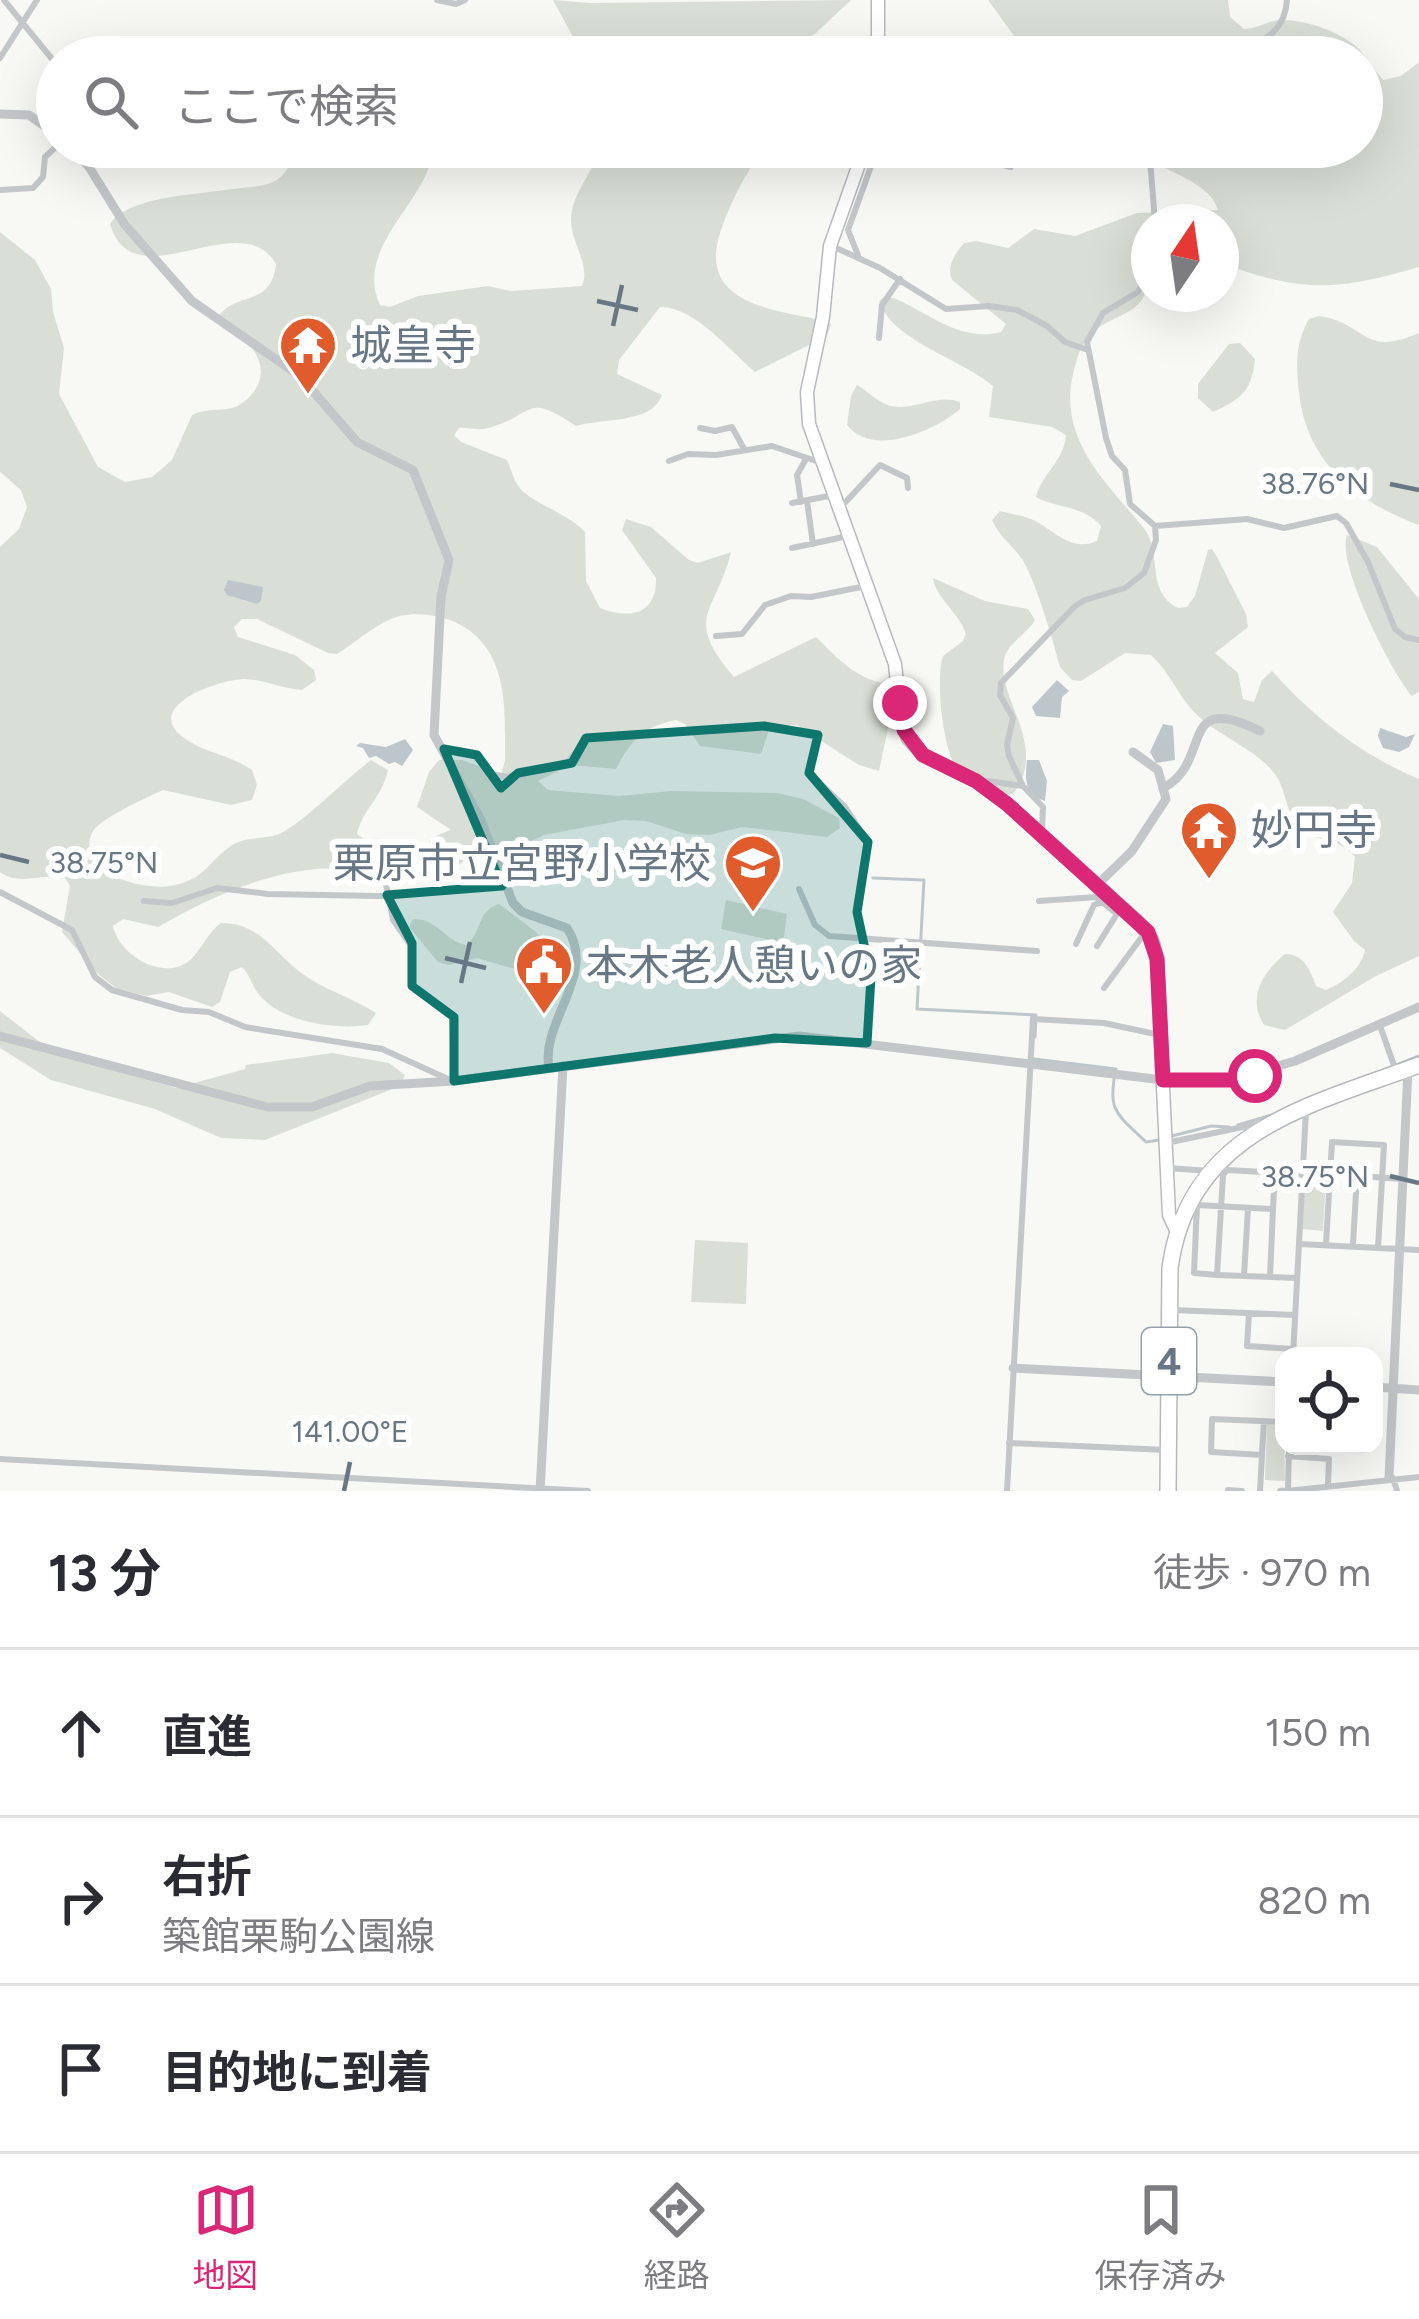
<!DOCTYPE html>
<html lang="ja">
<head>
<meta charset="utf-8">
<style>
	body { margin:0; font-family:Figtree,"Noto Sans JP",sans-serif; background:#f2f2f3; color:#2b2b33 }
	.controls { position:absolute; right:36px; bottom:36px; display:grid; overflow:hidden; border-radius:24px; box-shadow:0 12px 48px #0002 }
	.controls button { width:108px; height:108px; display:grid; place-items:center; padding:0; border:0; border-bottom:3px solid #e1e1e2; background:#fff; color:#2b2b33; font:60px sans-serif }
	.compass { position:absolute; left:1131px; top:204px; width:108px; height:108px; border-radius:50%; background:#fff; box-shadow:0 12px 48px #0002; rotate:13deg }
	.stop { position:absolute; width:36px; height:36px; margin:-27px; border:9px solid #db2777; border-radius:50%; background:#fff }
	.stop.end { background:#db2777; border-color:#fff; box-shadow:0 3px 12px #0008 }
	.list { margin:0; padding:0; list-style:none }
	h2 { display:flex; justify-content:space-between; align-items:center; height:156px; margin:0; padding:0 48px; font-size:51px }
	h2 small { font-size:39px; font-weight:400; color:#7c7c81 }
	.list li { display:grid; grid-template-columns:78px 1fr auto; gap:36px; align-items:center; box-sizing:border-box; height:168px; padding:0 48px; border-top:3px solid #e1e1e2 }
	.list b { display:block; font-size:45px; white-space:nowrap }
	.list p { margin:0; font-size:39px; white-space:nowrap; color:#7c7c81 }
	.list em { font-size:39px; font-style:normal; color:#7c7c81 }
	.icon { flex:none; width:66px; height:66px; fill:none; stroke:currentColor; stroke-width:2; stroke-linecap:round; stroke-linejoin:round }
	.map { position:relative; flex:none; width:1419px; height:1491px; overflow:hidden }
	.search { position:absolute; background:#fff; box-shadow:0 12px 48px #0002; left:36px; right:36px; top:36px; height:132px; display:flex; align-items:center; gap:30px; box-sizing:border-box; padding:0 42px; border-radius:66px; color:#7c7c81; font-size:45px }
	.sheet { height:660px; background:#fff }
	nav { display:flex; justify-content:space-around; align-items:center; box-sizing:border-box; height:168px; border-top:3px solid #e1e1e2; background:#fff; font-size:33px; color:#7c7c81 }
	nav a { display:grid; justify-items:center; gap:6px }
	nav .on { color:#db2777 }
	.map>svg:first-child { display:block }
</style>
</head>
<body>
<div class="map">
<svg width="1419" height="1491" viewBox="0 0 1419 1491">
	<rect width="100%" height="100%" fill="#f8f8f5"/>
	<path fill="#d9dfd6" d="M553,0L590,3L851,0L816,33L782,57H584Z
		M988,0H1228L1230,17L1244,29C1257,29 1267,21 1280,20C1304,19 1343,32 1360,50C1368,59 1375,71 1383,80L1401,76L1419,62V267C1336,291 1303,293 1221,263V222H1149C1149,244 1155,276 1144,296C1135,315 1107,318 1092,333C1080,344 1077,359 1073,374C1058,440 1106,482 1143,527C1164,553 1144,590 1178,608L1187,607L1195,596L1208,550L1212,549L1217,557L1246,614L1248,627L1215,653L1238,673L1243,699L1254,702L1262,680L1272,671C1313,717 1361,755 1419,779V956L1376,976L1285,1030L1264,1025C1247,998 1262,973 1285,954C1303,953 1311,971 1316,986L1326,990C1344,982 1360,970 1365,950L1354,941L1333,912L1352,883L1355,857C1338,835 1313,843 1299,828C1287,816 1286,791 1277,777C1258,749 1219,737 1196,714C1177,695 1170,672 1151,655L1125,653L1081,681L1072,680L1060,667C1051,635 1040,595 1026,566C1017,548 1000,539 992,520L1000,511C1010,514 1021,515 1031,519C1054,529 1070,553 1097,541L1101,526C1083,505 1058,509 1036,497C1042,474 1065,459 1066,435L1052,427L989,417L993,386C962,359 892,341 879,301L884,297L894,298C928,313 962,343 1001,332L1006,324L952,280C946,266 955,254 964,243L976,241L1008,248L1034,229L1075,236L1137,213L1218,210C1212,186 1170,170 1147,161L1141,147H1362V57H1046L1017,40Z
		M296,147H432C434,198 352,245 380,305L390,307L418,296L488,286L511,291L582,286C591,266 571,242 571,220C571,194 594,172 600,147H765C745,174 732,199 721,230C695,304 774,310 827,321L831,324L827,336L755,372C730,351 694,306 660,307L619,360L617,374L662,395C652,424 603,418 576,426C523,390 535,416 488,428C478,431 468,427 459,428L454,435L461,442L507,460C511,469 513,479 519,487C531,503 566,512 585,532L586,581L600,608C630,620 657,614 656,578L622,530L626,519L651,527L689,560L698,563L731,552C716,614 682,616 734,677L816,637C839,660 859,682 892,684L893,704L879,771L859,765L796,725L770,727L761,754L700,746L685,724L676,720C643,727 631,740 616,769L571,765L538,781L548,790L619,796L671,791L777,793L803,799L839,818L840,828L827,837L742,827L710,835L686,834L646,821L624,820L544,835L496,858L464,861L433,885L419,871C419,846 430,837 451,830L417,807L429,772L439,760H462L501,774L505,761C505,709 510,648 455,622C438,615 418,612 400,616C379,621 355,643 337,654L328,653L257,619H242L234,627L238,637L295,655L314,670L316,680L302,690C283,689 265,680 246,679C222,678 140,706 184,738C204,753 231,755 252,770L257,785L252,800L231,805L163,790C148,797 98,819 92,833C74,873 144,891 171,886C208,878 207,862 231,846C247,835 269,841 285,831C315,812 342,782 371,760L388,770C381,800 363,808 357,834L397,862C377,881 344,866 317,869C260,874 207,899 158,927L123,919L113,926C118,954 164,983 190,960C202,949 207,933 221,923C260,923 272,951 300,972C323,990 352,997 376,1013L368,1025C335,1030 278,1022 257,992C251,983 250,975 242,967L230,972L220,1002L212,1007L169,992L146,996L116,988L98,974L62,932L70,886L65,878C43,872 19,887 0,872V547L19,529L27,507L21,490L0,472V232L35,260L51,289L53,312L64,348L59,394L98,467L125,482L152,477L172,460L192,415C207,408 217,411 232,408C240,406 250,398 255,390C275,359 239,334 219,316C238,290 271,308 276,264C241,203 133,303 110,224C128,197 192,195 224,190C259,184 285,193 296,147Z
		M1319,316C1367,323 1362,358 1419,333V525C1356,502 1306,462 1299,392C1296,365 1295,344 1309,319Z
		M1240,343L1255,359C1252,390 1242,399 1213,412L1198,398V384L1229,344Z
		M857,385C868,391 878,403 891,406C915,411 937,393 960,402V409C935,431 872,458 847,425L851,396Z
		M1347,535L1377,547L1419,599V692L1412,696C1391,672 1336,563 1347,535Z
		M933,578L985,601L1028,609L1035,620C1028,633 1010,641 1005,656C993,695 1051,745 1013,794C997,796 973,786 961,775C943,758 935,679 943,656L963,641L966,634C959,612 936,599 933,578Z
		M1222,828L1234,841L1209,867L1198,858C1205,845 1206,838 1222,828Z
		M726,900L787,914L783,943L721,929Z
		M499,904L535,931L553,951L551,958L528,973L477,958L449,965L438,962L409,927L413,919C437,918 445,941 466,945C483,932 476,911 499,904Z
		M0,1011L45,1046L75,1059L176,1088L245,1069L246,1065L332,1053L389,1063L405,1075L400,1086L265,1140L221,1138L155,1109L51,1080L0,1048Z
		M1304,1176L1326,1177L1323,1231L1302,1229Z
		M695,1240L748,1243L746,1304L691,1302Z
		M1267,1424L1284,1425L1285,1481L1265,1480Z"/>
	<path fill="#bdc7cb" d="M228,580L263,587L261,601L257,604L227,595L224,590Z
		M1057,680L1069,691L1062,697L1060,718L1036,716L1032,707Z
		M1163,724L1173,726L1175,760L1156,763L1150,752Z
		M1380,728L1406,737L1415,734L1409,747L1399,752L1383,748L1378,736Z
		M405,739L413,750L402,766L395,762L389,764L376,756L369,758L363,748L356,746L360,743L386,747Z
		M1027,760H1039L1047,781L1045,801C1024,795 1025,779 1027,760Z"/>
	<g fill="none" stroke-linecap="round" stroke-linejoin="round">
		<path stroke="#bdc7cb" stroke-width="3" d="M873,878L924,880L917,1009L1036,1015L1035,1037
			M1034,1059L1116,1069C1107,1111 1116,1113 1146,1142L1159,1140
			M1384,1070L1419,1056
			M1238,1125L1275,1114
			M1168,1137L1211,1126L1229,1127"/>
		<defs>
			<path id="primary" d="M878,57V0
				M865,147L830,246L823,317L807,392L809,424L895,664L901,721L908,738L923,755L976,781L1007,804L1139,923L1152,940L1157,959L1169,1215L1177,1232"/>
			<path id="trunk" d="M1168,1491L1170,1268C1189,1131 1308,1106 1419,1065"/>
		</defs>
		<use href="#primary" stroke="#b6babe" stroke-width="15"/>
		<use href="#trunk" stroke="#b6b9bc" stroke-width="18"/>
		<path stroke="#c3c7ca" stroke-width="6" d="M4,0L57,65
			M437,0L456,4L465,0
			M1235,57C1261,42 1285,33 1287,0
			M0,58L37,0
			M933,147L1011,167
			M1155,147L1150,159L1155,222
			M89,167L105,147
			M0,190L33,188L43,177L45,157L57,146
			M834,247L880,268L946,309L989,306L1017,310L1047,326L1065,342L1085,349
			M858,255L848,230L878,147
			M879,338L882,305L900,279
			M700,428L715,431L732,427L744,449
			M669,461L688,454L716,455L772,446L819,462
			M807,501L813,544
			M801,502L797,475L806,459
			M792,503L834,495
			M841,507L880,465L907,478L908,488
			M1155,526L1247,519L1284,528L1337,516L1346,523L1368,562L1395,629L1405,637L1419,640
			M792,548L848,536
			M716,636L742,634L765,605L791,596L811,597L866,586
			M444,749L471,752L491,774L507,777L568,762L586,738L764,726L818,735L809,773L845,807L868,842L857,912L871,977L867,1043
			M980,780L1023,786
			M1042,830L1043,807L1023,786L1009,756L1007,745L1013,718L1000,695L1001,683L1075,606L1085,600L1125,588L1144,573L1156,540L1155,526L1130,504L1125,470L1112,456L1106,438L1087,342L1103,313L1138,292L1149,275
			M380,854L393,920L412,947V986L452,1016L454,1081
			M799,889L815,925L829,936L1037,951
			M0,892L72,930L95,977L112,990L182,1010L209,1012L245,1027L382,1049L448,1079
			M144,901L172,903L217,888L268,894L377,896L485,887L503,882
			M1039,901L1097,897L1099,902
			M1076,944L1094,905L1102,902
			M1097,946L1117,914L1102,902
			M1104,988L1144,934
			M1033,1019L1104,1023L1160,1035
			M1379,1023L1396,1071
			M1166,1143L1262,1123
			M1167,1168L1210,1171
			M1331,1174L1402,1179
			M1299,1244L1306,1110
			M1326,1244L1332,1142L1384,1145L1378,1248
			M1353,1244L1357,1176
			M1217,1275L1194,1273L1197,1205L1273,1209L1275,1172
			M1244,1276L1248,1208
			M1270,1277L1273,1209
			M1297,1278L1217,1275L1223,1175L1227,1170L1302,1174
			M1172,1310L1295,1315
			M1249,1313L1247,1346L1293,1349
			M1293,1356L1299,1244L1419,1250
			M1009,1443L1167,1450
			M1262,1453L1264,1421
			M1288,1456L1329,1459L1328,1485
			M0,1459L588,1491
			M1393,1478L1397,1491
			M1228,1490L1242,1491
			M1007,1491L1033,1018
			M1260,1491L1262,1455L1211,1452L1212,1419L1284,1422
			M1280,1491L1288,1490L1289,1446
			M1287,1491L1419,1477"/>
		<path stroke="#c3c7ca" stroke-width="9" d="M0,114L29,115L57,135
			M71,147L89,167L125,225L192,301L300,376L357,442L413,470L449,560L441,597L434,735L481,820L513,903L522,912L567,928C598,974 540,1022 549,1068
			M1165,787C1213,760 1177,690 1260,731
			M1097,885L1132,851L1166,799L1158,770L1133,752
			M0,1036L267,1107H312L370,1086L454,1081L799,1036L1163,1080H1231L1295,1061L1419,1007
			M1013,1368L1284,1382
			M1374,1387L1419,1390
			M1389,1478L1408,1069
			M540,1491L563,1066"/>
		<use href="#primary" stroke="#fff" stroke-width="12"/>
		<use href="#trunk" stroke="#fff" stroke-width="15"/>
	</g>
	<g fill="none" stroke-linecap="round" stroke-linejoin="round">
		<path stroke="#db2777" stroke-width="15" d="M900,703L904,730L923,755L976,781L1007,804L1148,932L1157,959L1163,1080H1231L1255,1076"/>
	</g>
	<path fill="#0f766e" fill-opacity="0.2" stroke="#0f766e" stroke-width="9" stroke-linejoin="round" d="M764,726L818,735L809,773L868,842L857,912L871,977L867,1043L775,1038L454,1081V1017L412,986V943L387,895L502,886L444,749L477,755L501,788L518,773L572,763L586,738Z"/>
	<path fill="none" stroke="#677785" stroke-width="4.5" d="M597,301L638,310M613,326L622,285M1390,484L1419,490M0,855L29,862M445,958L486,968M461,983L470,942M1390,1176L1419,1183M344,1491L350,1462"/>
	<defs>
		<symbol id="temple-pin" viewBox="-11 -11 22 30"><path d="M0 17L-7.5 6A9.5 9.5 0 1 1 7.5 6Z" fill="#e15c2c" stroke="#fff"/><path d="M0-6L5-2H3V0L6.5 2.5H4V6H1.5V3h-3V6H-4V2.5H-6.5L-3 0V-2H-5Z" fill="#fff"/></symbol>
		<symbol id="school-pin" viewBox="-11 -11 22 30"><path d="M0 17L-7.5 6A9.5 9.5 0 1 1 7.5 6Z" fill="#e15c2c" stroke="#fff"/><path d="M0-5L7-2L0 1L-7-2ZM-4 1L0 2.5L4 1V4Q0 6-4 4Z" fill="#fff"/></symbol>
		<symbol id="civic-pin" viewBox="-11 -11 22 30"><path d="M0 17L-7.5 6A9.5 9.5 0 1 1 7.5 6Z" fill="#e15c2c" stroke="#fff"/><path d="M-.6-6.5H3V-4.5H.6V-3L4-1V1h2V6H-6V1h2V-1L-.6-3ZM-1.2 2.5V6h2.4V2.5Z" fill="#fff"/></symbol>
	</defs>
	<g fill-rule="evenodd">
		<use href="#temple-pin" x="275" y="312" width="66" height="90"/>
		<use href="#temple-pin" x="1176" y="797" width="66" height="90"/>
		<use href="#school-pin" x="720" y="830" width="66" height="90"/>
		<use href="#civic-pin" x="511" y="932" width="66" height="90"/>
	</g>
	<g text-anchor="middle" stroke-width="12" stroke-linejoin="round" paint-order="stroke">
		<rect fill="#fff" stroke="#95a0aa" stroke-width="3" x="1142" y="1328" width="54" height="66" rx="9"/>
		<g font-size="39" font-weight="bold" fill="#677785">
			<text x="1169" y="1375">4</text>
		</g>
		<g font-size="42" fill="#677785" stroke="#fff" text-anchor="start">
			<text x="350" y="360">城皇寺</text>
			<text x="1251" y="845">妙円寺</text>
			<text x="711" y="878" text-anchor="end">栗原市立宮野小学校</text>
			<text x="586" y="980">本木老人憩いの家</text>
		</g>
	</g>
	<g font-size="30" text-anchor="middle" fill="#677785" stroke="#fff" stroke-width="12" stroke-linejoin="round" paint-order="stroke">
		<text x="1315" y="494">38.76°N</text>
		<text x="104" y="873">38.75°N</text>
		<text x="1315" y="1187">38.75°N</text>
		<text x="350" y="1442">141.00°E</text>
	</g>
</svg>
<div class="controls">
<button><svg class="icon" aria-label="locate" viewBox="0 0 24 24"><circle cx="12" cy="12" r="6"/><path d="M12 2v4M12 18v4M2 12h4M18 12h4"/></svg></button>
</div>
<svg class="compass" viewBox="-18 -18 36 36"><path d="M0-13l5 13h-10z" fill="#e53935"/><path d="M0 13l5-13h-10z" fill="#7c7c81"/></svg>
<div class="stop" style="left:1255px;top:1076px"></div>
<div class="stop end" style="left:900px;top:703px"></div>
<div class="search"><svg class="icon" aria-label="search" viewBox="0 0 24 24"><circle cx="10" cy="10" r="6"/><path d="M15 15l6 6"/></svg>ここで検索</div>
</div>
<section class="sheet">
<h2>13 分<small>徒歩 · 970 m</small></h2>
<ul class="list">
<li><svg class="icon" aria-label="ahead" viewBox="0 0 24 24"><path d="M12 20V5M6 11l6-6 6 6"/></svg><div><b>直進</b></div><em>150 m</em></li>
<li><svg class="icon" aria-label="right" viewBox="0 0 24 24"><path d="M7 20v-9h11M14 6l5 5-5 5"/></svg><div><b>右折</b><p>築館栗駒公園線</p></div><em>820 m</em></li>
<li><svg class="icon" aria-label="arrive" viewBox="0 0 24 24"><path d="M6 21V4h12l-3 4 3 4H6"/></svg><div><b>目的地に到着</b></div></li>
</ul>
</section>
<nav>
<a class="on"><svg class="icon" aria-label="map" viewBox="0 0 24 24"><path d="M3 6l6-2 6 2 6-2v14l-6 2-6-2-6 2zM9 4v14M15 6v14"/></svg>地図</a>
<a><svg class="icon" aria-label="directions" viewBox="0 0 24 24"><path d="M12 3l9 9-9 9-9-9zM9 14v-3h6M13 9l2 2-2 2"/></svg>経路</a>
<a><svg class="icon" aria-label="saved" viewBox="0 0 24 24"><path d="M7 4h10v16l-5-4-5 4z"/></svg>保存済み</a>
</nav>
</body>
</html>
